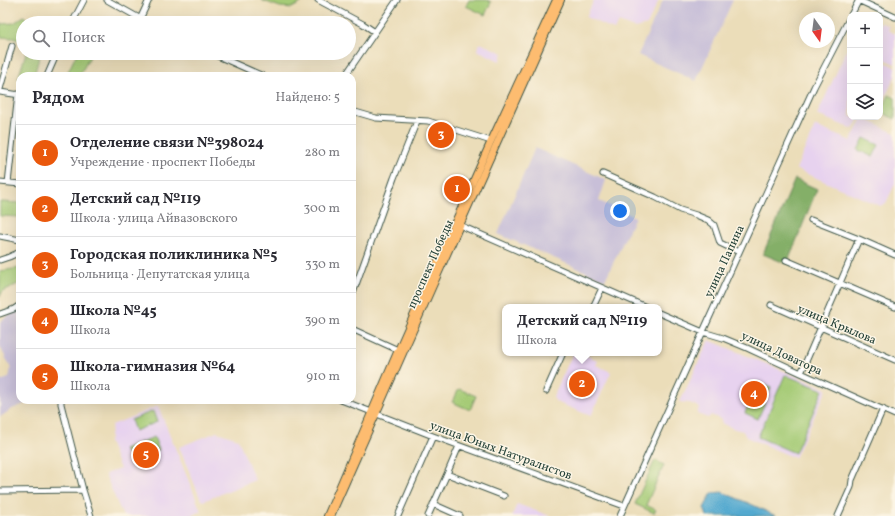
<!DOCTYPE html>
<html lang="ru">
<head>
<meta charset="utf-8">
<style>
	body { margin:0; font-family:Vollkorn,serif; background:#f7f7f7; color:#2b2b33 }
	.controls { position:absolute; right:12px; top:12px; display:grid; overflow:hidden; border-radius:8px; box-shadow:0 4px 16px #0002 }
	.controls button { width:36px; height:36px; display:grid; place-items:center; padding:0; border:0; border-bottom:1px solid #e1e1e2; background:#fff; color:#2b2b33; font:20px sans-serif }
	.compass { position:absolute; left:799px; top:12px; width:36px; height:36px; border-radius:50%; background:#fff; box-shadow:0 4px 16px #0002; rotate:166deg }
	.you { position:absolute; left:620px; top:211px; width:14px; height:14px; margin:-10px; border:3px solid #fff; border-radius:50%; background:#1a73e8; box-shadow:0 0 0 6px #1a73e833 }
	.badge { display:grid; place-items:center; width:26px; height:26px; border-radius:50%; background:#ea580c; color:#fff; font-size:13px; font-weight:700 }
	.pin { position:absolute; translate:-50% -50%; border:2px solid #fff; box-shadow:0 1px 4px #0006 }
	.popup { position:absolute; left:502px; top:304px; width:160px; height:52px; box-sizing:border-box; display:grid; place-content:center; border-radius:8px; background:#fff; filter:drop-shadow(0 1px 3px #0005); font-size:13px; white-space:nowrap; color:#7c7c81 }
	.popup b { font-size:15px; color:#2b2b33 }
	.popup::after { content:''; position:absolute; left:50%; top:100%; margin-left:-8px; border:8px solid transparent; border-top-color:#fff }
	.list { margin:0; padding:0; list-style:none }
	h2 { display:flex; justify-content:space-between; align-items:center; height:52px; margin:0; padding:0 16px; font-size:17px }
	h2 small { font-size:13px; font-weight:400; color:#7c7c81 }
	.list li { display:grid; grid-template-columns:26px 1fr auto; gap:12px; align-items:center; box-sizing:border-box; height:56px; padding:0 16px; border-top:1px solid #e1e1e2 }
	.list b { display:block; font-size:15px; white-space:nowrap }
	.list p { margin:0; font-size:13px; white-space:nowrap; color:#7c7c81 }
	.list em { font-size:13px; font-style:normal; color:#7c7c81 }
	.icon { flex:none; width:22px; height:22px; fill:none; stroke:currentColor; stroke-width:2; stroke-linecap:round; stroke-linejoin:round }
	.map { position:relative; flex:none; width:895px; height:516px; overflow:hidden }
	.search { position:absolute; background:#fff; box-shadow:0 4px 16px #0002; left:16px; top:16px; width:340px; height:44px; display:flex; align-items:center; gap:10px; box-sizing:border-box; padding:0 14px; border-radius:22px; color:#7c7c81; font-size:15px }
	.panel { position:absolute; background:#fff; box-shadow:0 4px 16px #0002; left:16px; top:72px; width:340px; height:332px; border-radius:12px }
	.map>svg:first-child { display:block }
</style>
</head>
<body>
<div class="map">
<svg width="895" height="516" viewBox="0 0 895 516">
	<rect width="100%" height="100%" fill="#fcf5e5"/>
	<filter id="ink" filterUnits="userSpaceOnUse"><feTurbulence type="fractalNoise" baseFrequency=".025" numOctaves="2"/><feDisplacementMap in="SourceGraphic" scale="8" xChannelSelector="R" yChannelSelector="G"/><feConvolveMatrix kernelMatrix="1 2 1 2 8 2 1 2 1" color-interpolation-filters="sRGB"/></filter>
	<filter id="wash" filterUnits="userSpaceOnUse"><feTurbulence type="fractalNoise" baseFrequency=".012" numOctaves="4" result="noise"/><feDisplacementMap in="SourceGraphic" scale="16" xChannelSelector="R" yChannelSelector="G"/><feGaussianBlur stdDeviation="0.9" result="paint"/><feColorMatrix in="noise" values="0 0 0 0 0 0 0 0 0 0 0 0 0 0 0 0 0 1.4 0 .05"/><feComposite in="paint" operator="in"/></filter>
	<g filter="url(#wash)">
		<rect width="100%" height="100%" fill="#ebddb9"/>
		<path fill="#e7d2ef" d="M594,0H659L647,25L634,28L619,22L614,30L586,17Z
			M880,22L889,26L888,30L895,34V64L880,57Z
			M480,43L503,53L500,61L477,50Z
			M849,45L850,46V117H860L853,129L817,115Z
			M880,60L895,67V76L880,108Z
			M862,118L895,133V184L886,203L880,206L796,169L815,126L851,141Z
			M709,340L827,389L795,458L746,437L743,431L735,429L721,423L722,420L711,415L708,418L697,414L699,407L690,403L680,402Z
			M573,353H582L598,361L596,365L611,372L591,416L556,402L553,397Z
			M158,406L201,511L189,516H123L105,474L120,469L109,442L112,425Z
			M217,432L238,439L255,480L203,501L201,500L179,447Z
			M517,504L550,516H551H512Z"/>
		<path fill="#c8bfd8" d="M663,0H733L696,81L638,55Z
			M535,148L606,180L599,201L635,217L605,280L498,234Z
			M16,310H20V400H34L12,409L0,417V381L9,378L11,368L0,347V322L3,319Z"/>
		<path fill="#a5cb76" stroke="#628455" d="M261,0H299L301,3L292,8L280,7Z
			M469,0H487L491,2L485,15L466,6Z
			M24,16L30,23H23V42L13,38L1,37C0,34 0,27 1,24L14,23Z
			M26,53H40V54L34,76H20V80L18,79Z
			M77,53H92L79,76H66Z
			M889,95L895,98V119L881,112Z
			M864,138L879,145L873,157L858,150Z
			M0,202L20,203V217L0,216Z
			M20,268V283L3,291L0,296V271Z
			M785,375L823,390L795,453L758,437Z
			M758,382L771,388L758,419L745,413Z
			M459,389L476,396L470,410L452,402Z
			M153,411L157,422L135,431L131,420Z
			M154,437L159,450L130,462L124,449Z
			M655,460L664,465L646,505L656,510L654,513L635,504Z"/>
		<path fill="#84af67" stroke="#52764e" d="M795,179L817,189L787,264L763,254Z"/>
		<path fill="#52a9cf" stroke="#387382" d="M722,492L753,505L776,516H707L704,508L712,493Z"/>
	</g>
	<g filter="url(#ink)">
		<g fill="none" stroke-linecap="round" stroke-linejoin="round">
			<defs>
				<path id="minor" d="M107,0L148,23
					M318,0L363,24L375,32
					M858,0L895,17
					M851,15L859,0
					M140,19L149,0
					M72,23L84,0
					M211,53L263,76
					M47,76L57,53
					M345,76L397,0
					M0,89L12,46
					M0,92L20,95
					M352,111L376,118L428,121L491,141
					M603,174L655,197L680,210L696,215L708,220L714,225L720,243L739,252
					M0,182L20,184
					M8,183L18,94
					M811,220L859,239L895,255
					M457,224L646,307
					M0,236L20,240
					M0,260L9,257L20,252
					M786,260L895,307
					M352,296L394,178L417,121
					M771,305L895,360
					M593,307L602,288
					M659,313L703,332L723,338L747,348L801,373L895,415
					M0,314L14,309L20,305
					M352,329L398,350
					M801,373L859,239
					M546,391L563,353
					M341,400L433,436L624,506
					M447,474L504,496
					M83,490L91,516
					M0,491L83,490L61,404V400
					M433,504L460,516
					M398,516L433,436
					M428,516L447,474L459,446
					M620,516L706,325L814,87L850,17
					M838,516L851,487L852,480L883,409"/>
				<path id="major" d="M327,516L398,350L491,141L556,0
					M331,516L436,279L561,0"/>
			</defs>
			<use href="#minor" stroke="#3e5548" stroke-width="7"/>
			<use href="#major" stroke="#3e5548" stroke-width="8"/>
			<use href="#minor" stroke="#fff" stroke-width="5"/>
			<use href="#major" stroke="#fdbc6f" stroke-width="6"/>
		</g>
	</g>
	<g text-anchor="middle" stroke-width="3" stroke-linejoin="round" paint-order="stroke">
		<g font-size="12" fill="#1f3d34" stroke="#fcf5e5">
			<text transform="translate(724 261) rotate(-65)" y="4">улица Папина</text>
			<text transform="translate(430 264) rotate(-66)" y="4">проспект Победы</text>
			<text transform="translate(837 324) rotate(23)" y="4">улица Крылова</text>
			<text transform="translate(782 353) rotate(25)" y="4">улица Доватора</text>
			<text transform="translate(501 450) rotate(20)" y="4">улица Юных Натуралистов</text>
		</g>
	</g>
</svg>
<div class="controls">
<button>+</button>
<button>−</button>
<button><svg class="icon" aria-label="layers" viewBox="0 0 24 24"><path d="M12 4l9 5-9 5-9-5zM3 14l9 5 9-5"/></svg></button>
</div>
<svg class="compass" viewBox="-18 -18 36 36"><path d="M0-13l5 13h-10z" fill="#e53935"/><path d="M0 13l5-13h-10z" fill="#7c7c81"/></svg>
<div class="you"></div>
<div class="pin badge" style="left:457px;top:189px">1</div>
<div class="pin badge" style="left:582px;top:384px">2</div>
<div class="popup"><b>Детский сад №119</b>Школа</div>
<div class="pin badge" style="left:441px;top:135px">3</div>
<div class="pin badge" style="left:754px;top:394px">4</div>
<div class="pin badge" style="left:146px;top:455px">5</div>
<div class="search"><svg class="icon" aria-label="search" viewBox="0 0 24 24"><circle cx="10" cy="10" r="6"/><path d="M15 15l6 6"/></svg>Поиск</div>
<section class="panel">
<h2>Рядом<small>Найдено: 5</small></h2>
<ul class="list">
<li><span class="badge">1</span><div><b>Отделение связи №398024</b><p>Учреждение · проспект Победы</p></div><em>280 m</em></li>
<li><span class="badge">2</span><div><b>Детский сад №119</b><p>Школа · улица Айвазовского</p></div><em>300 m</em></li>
<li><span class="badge">3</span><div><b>Городская поликлиника №5</b><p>Больница · Депутатская улица</p></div><em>330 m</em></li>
<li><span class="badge">4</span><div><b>Школа №45</b><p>Школа</p></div><em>390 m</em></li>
<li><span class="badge">5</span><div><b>Школа-гимназия №64</b><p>Школа</p></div><em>910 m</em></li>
</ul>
</section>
</div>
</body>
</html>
